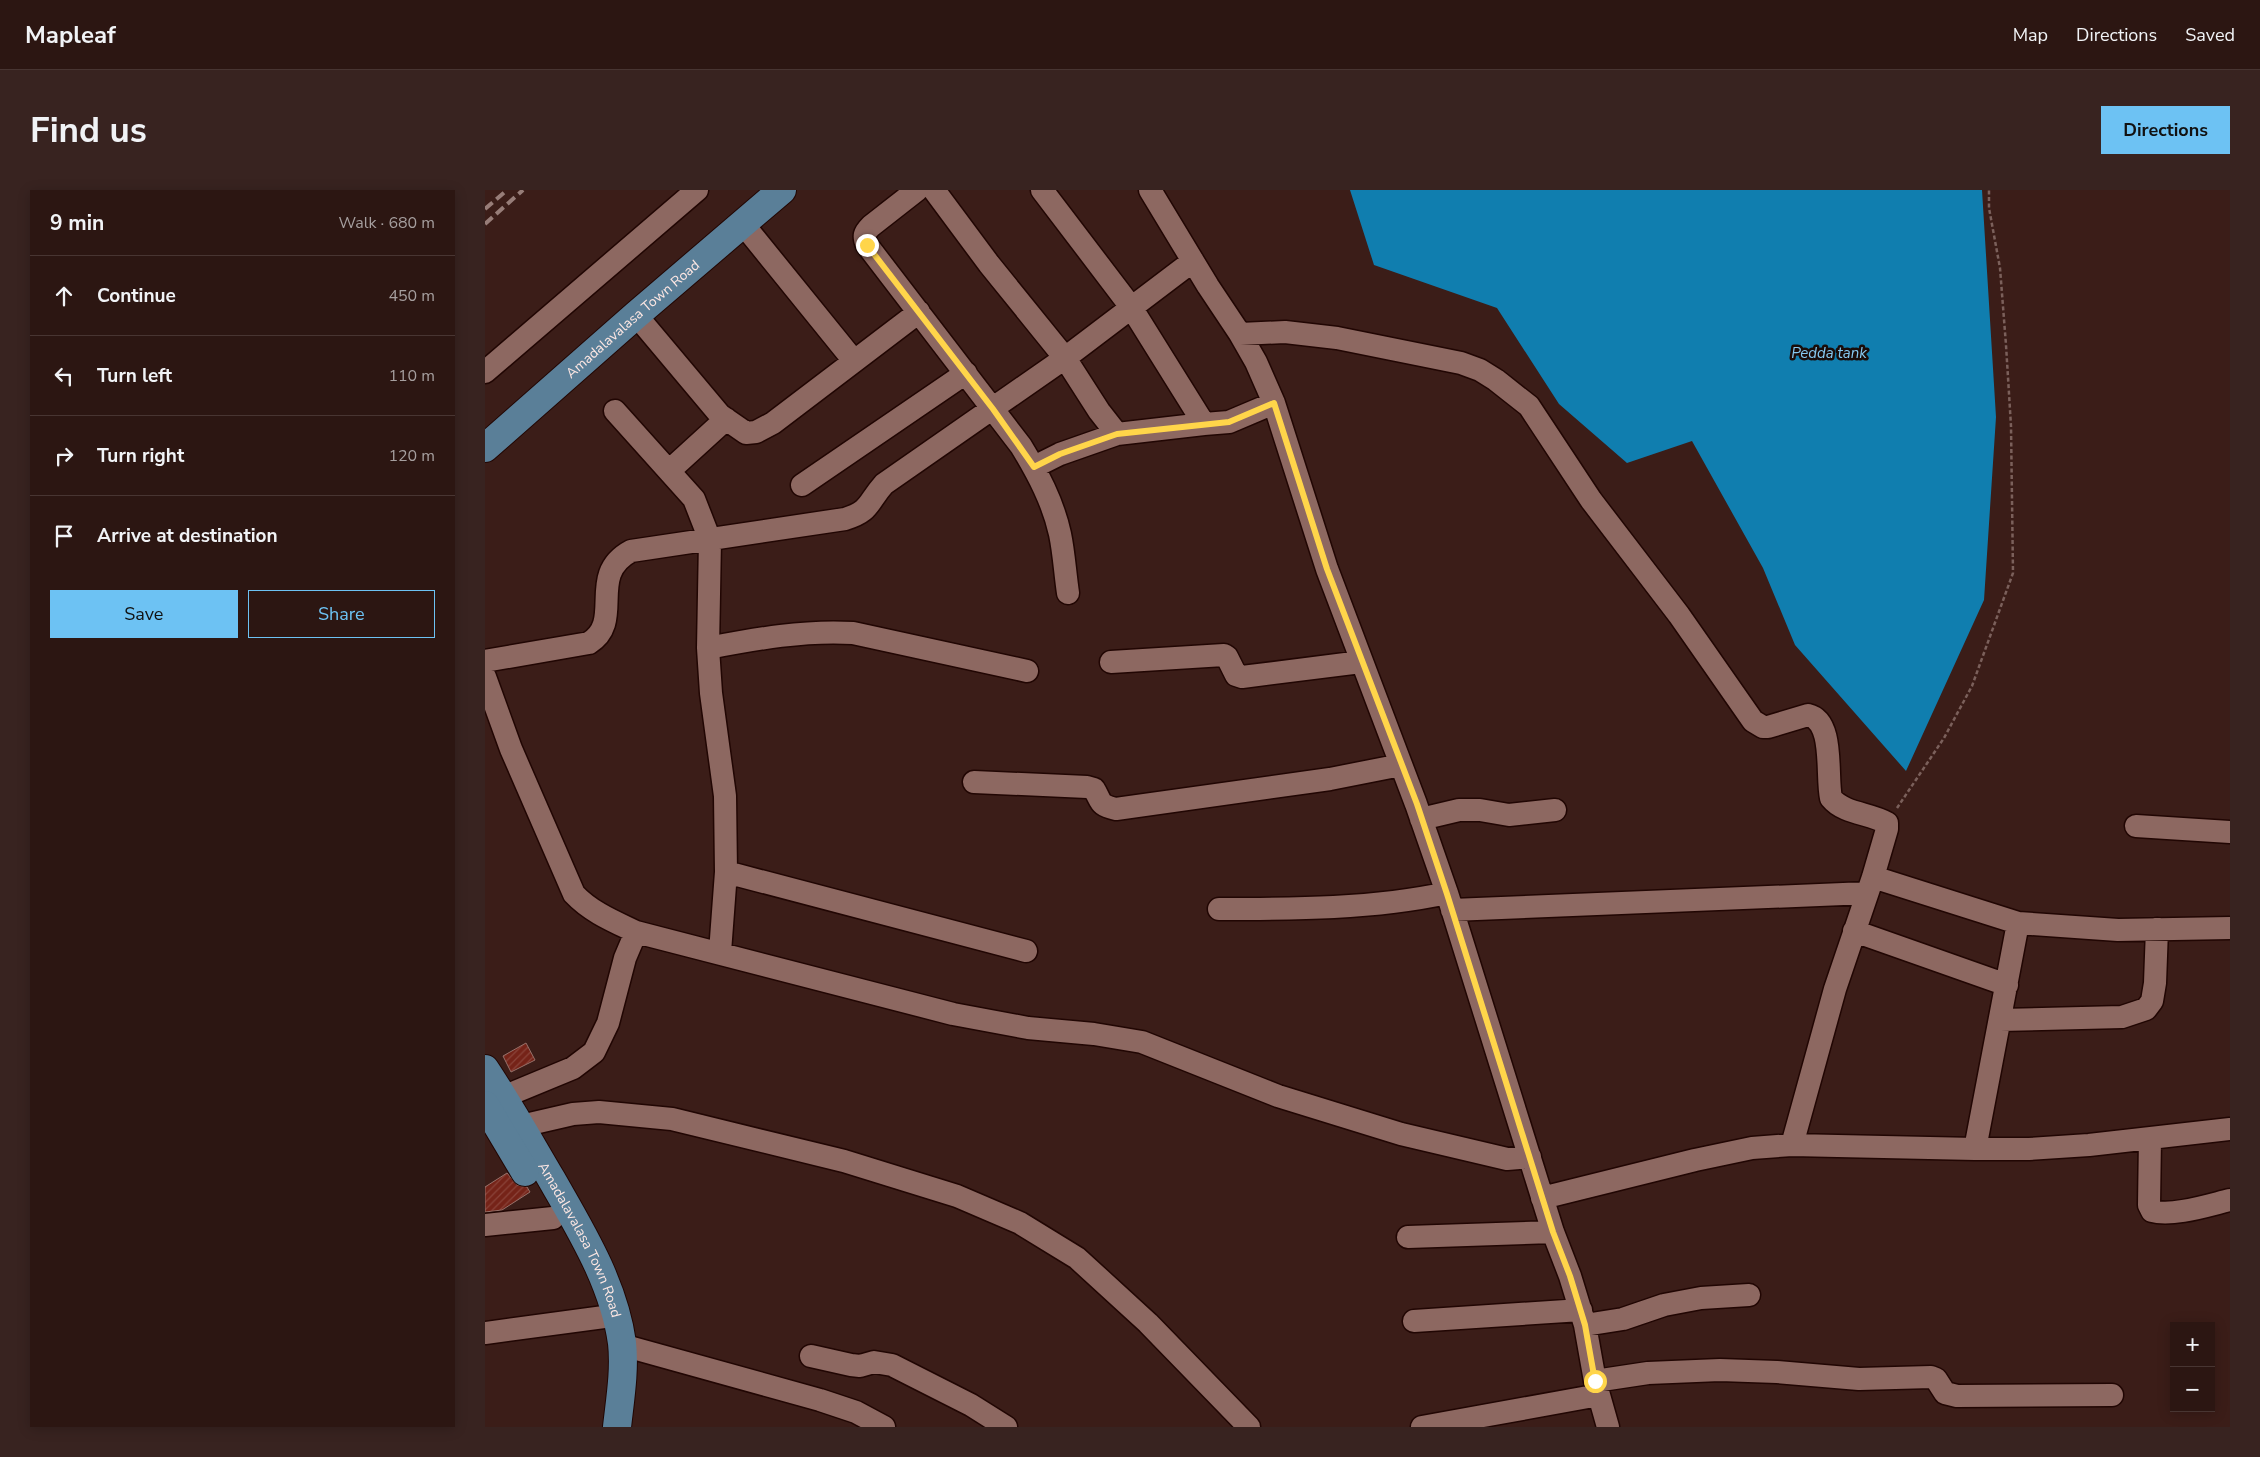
<!DOCTYPE html>
<html lang="en">
<head>
<meta charset="utf-8">
<style>
	body { margin:0; font-family:"Nunito Sans",sans-serif; background:#382320; color:#f1f3f6 }
	.controls { position:absolute; right:15px; bottom:15px; display:grid; overflow:hidden; border-radius:0px; box-shadow:0 2px 12px #0003 }
	.controls button { width:45px; height:45px; display:grid; place-items:center; padding:0; border:0; border-bottom:1px solid #483532; background:#2c1612; color:#f1f3f6; font:25px sans-serif }
	.stop { position:absolute; width:15px; height:15px; margin:-11px; border:4px solid #ffd54a; border-radius:50%; background:#fff }
	.stop.end { background:#ffd54a; border-color:#fff; box-shadow:0 1px 5px #0008 }
	.list { margin:0; padding:0; list-style:none }
	h2 { display:flex; justify-content:space-between; align-items:center; height:65px; margin:0; padding:0 20px; font-size:21px }
	h2 small { font-size:16px; font-weight:400; color:#a69f9f }
	.list li { display:grid; grid-template-columns:32px 1fr auto; gap:15px; align-items:center; box-sizing:border-box; height:80px; padding:0 20px; border-top:1px solid #483532 }
	.list b { display:block; font-size:19px; white-space:nowrap }
	.list em { font-size:16px; font-style:normal; color:#a69f9f }
	.actions { display:flex; gap:10px; padding:15px 20px }
	.actions a { flex:1; padding:11px 0; border:1px solid #6dc2f3; border-radius:0px; text-align:center; font-size:18px; color:#6dc2f3 }
	.actions .main { background:#6dc2f3; color:#111 }
	.icon { flex:none; width:28px; height:28px; fill:none; stroke:currentColor; stroke-width:2; stroke-linecap:round; stroke-linejoin:round }
	.map { position:relative; flex:none; width:1745px; height:1237px; overflow:hidden; border-radius:0px }
	header { display:flex; align-items:center; gap:30px; box-sizing:border-box; height:70px; padding:0 25px; background:#2c1612; border-bottom:1px solid #483532 }
	header strong { font-size:24px }
	nav { display:flex; gap:28px; margin-inline-start:auto; font-size:18px }
	.intro { display:flex; align-items:center; justify-content:space-between; box-sizing:border-box; height:120px; padding:0 30px }
	h1 { margin:0; font-size:35px }
	.button { padding:12px 22px; border-radius:0px; background:#6dc2f3; color:#111; font-size:18px; font-weight:700 }
	main { display:flex; gap:30px; padding:0 30px }
	aside { flex:1; background:#2c1612; border-radius:0px; box-shadow:0 2px 12px #0003 }
	.map>svg:first-child { display:block }
</style>
</head>
<body>
<header>
<strong>Mapleaf</strong>
<nav><a>Map</a><a>Directions</a><a>Saved</a></nav>
</header>
<div class="intro"><h1>Find us</h1><a class="button">Directions</a></div>
<main>
<aside>
<h2>9 min<small>Walk · 680 m</small></h2>
<ul class="list">
<li><svg class="icon" aria-label="ahead" viewBox="0 0 24 24"><path d="M12 20V5M6 11l6-6 6 6"/></svg><div><b>Continue</b></div><em>450 m</em></li>
<li><svg class="icon" aria-label="left" viewBox="0 0 24 24"><path d="M17 20v-9H6M10 6l-5 5 5 5"/></svg><div><b>Turn left</b></div><em>110 m</em></li>
<li><svg class="icon" aria-label="right" viewBox="0 0 24 24"><path d="M7 20v-9h11M14 6l5 5-5 5"/></svg><div><b>Turn right</b></div><em>120 m</em></li>
<li><svg class="icon" aria-label="arrive" viewBox="0 0 24 24"><path d="M6 21V4h12l-3 4 3 4H6"/></svg><div><b>Arrive at destination</b></div></li>
</ul>
<div class="actions"><a class="main">Save</a><a>Share</a></div>
</aside>
<div class="map">
<svg width="1745" height="1237" viewBox="0 0 1745 1237">
	<defs>
		<pattern id="building-hatch" width="6" height="6" patternUnits="userSpaceOnUse" patternTransform="scale(1.25)"><rect width="6" height="6" fill="#752318"/><path d="M-1 1l2-2M0 6l6-6M5 7l2-2" fill="none" stroke="#8a4339"/></pattern>
	</defs>
	<rect width="100%" height="100%" fill="#3b1d18"/>
	<path fill="#107eaf" d="M865,0H1497L1511,227L1499,410L1421,581L1310,455L1278,378L1207,251L1142,273L1074,214L1012,118L889,75Z"/>
	<path fill="url(#building-hatch)" stroke="#967069" d="M41,853L50,870L26,882L18,866Z
		M22,983L32,995L42,997L45,1002L17,1020L0,1022V997Z"/>
	<g fill="none" stroke-linecap="round" stroke-linejoin="round">
		<defs>
			<path id="minor" d="M432,0L386,36C379,43 378,46 382,55L536,256C553,284 568,312 575,344C579,363 580,383 583,403
				M449,0L504,74L580,168L614,221L632,244
				M557,0L646,117L719,234L744,232L789,213
				M665,0L723,96L755,144L771,172L789,213L842,379L931,614L962,703L1068,1042L1085,1086L1100,1135L1110,1191L1123,1237
				M258,34L369,171
				M151,125L235,225L261,243L271,242L288,233L434,122
				M755,144L800,142L852,148L976,173L995,180L1011,190L1044,216L1106,310L1194,425L1268,531L1278,537H1283L1323,525C1350,531 1341,586 1346,608C1359,624 1385,623 1402,633V639L1388,687L1350,799L1307,955
				M0,182L212,0
				M130,221L209,309L225,350L223,458L226,503L240,606L241,682L235,762
				M549,277L575,264L632,244L719,234
				M184,281L241,229
				M317,295L481,183
				M223,458C271,449 318,440 368,443L542,481
				M0,471L104,453C140,431 101,385 146,361L360,329C386,321 382,313 399,294L580,168L708,71
				M626,472L739,465L742,467L751,485L757,487L876,472
				M0,487L26,559L89,704C106,722 128,731 151,742L468,824L543,838L609,844L657,852L793,906L916,944L1022,969L1045,967
				M489,592L602,597L609,599C617,612 613,615 631,619L845,589L916,575
				M936,629L974,620H995L1024,625L1070,620
				M1651,636L1745,642
				M241,682L541,761
				M1388,687L1533,733L1633,740L1745,738
				M734,719C810,719 888,719 962,703
				M967,720L1382,703
				M1369,741L1522,795
				M1515,830L1637,827L1661,819L1667,811L1670,793L1672,739
				M18,907L88,878L109,862L123,833L140,768L151,742
				M36,936L88,924L114,922L187,929L359,971L472,1006L535,1033L592,1068L663,1133L764,1237
				M1665,948L1664,1015L1667,1021C1687,1027 1724,1015 1745,1010
				M1490,959L1533,733
				M1057,1008L1210,970L1267,958L1307,955L1490,959H1544L1604,955L1745,939
				M0,1035L68,1028
				M923,1047L1068,1042
				M929,1131L1096,1120
				M1100,1135L1138,1129L1179,1115L1216,1108L1264,1105
				M0,1143L119,1127
				M137,1155L335,1210L371,1222L399,1237
				M326,1166L366,1175L375,1176L389,1172L407,1175L486,1215L521,1237
				M1110,1191L1163,1183L1235,1180L1292,1182L1374,1189L1446,1187L1451,1189L1460,1203L1472,1206L1627,1205
				M937,1237L1114,1205"/>
			<g id="major">
				<path id="s1" d="M0,258L151,125L297,0"/>
				<path id="s2" d="M0,879C24,915 45,953 67,990C96,1041 129,1094 137,1153C140,1180 135,1210 132,1237"/>
				<path d="M0,915L40,982"/>
			</g>
		</defs>
		<use href="#minor" stroke="#210603" stroke-width="25"/>
		<use href="#major" stroke="#210603" stroke-width="30"/>
		<path stroke="#7b605b" stroke-width="2.5" stroke-dasharray="4 2.5" stroke-linecap="butt" d="M1412,618L1459,548L1487,496L1528,383L1526,236L1521,155L1515,78L1504,18V0"/>
		<use href="#minor" stroke="#8d6861" stroke-width="22"/>
		<use href="#major" stroke="#5a7f98" stroke-width="28"/>
		<path stroke="#977d78" stroke-width="4" stroke-dasharray="10 5" stroke-linecap="butt" d="M0,19L22,0
			M0,34L38,0"/>
	</g>
	<g fill="none" stroke-linecap="round" stroke-linejoin="round">
		<path stroke="#ffd54a" stroke-width="6" d="M382,55L508,219L549,277L575,264L632,244L744,232L789,213L842,379L932,614L962,704L1068,1042L1085,1086L1100,1135L1110,1191"/>
	</g>
	<g text-anchor="middle" stroke-width="5" stroke-linejoin="round" paint-order="stroke">
		<g font-size="14" fill="#fde7e3" stroke="#190c09">
			<text dy="5" stroke="none"><textPath href="#s1" startOffset="196">Amadalavalasa Town Road</textPath></text>
			<text dy="5" stroke="none"><textPath href="#s2" startOffset="196">Amadalavalasa Town Road</textPath></text>
		</g>
		<g font-size="15" font-style="italic" fill="#86c9f1" stroke="#190c09">
			<text x="1344" y="168">Pedda tank</text>
		</g>
	</g>
</svg>
<div class="controls">
<button>+</button>
<button>−</button>
</div>
<div class="stop" style="left:1110px;top:1191px"></div>
<div class="stop end" style="left:382px;top:55px"></div>
</div>
</main>
</body>
</html>
